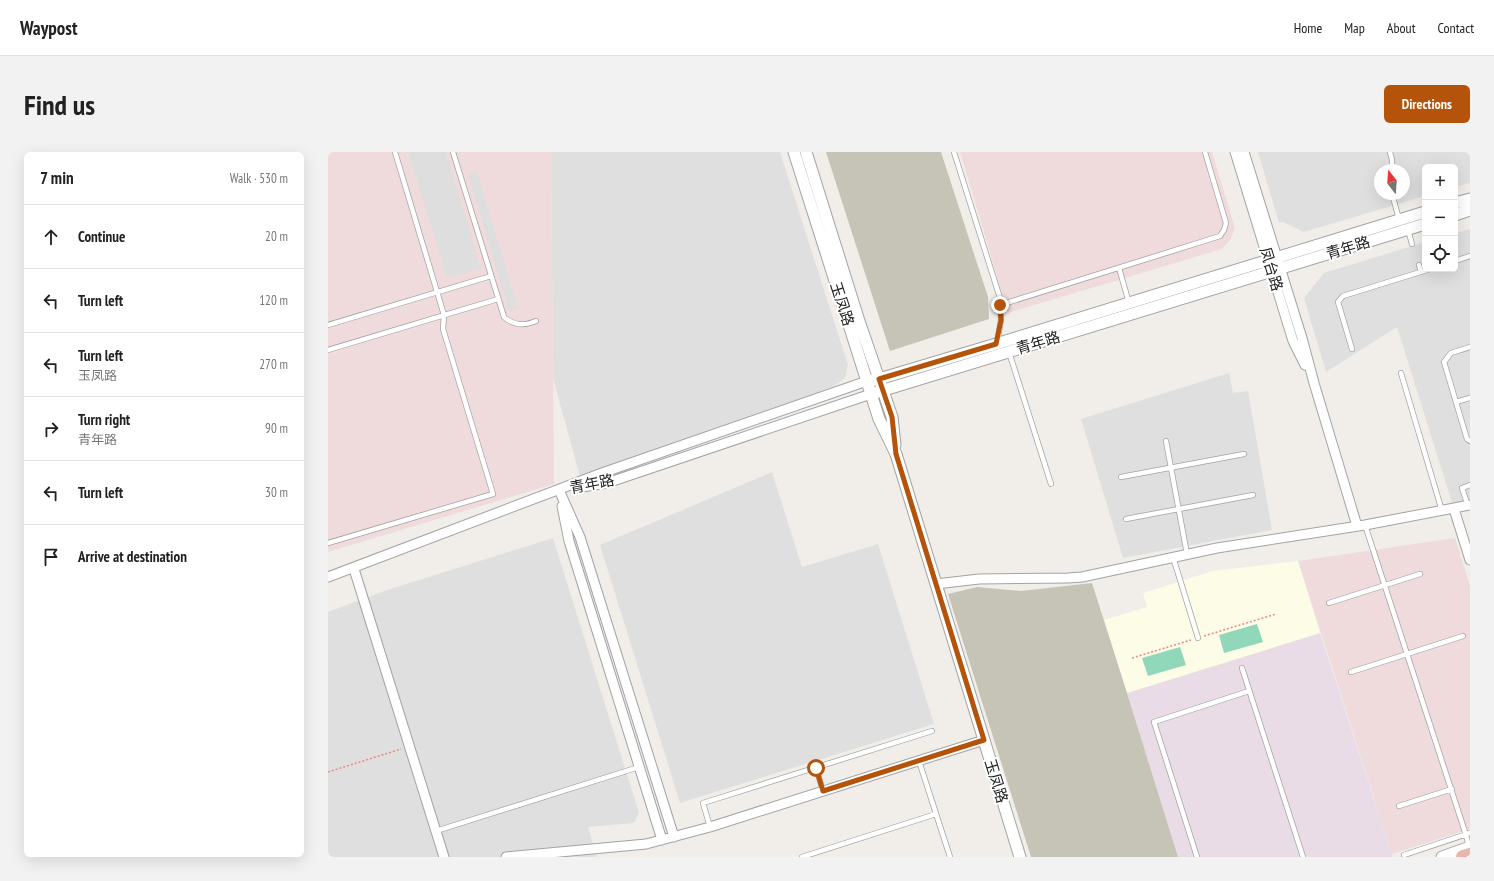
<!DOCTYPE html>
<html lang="en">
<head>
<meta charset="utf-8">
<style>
	body { margin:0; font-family:"PT Sans Narrow","Noto Sans SC",sans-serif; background:#f2f2f2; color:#222 }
	.controls { position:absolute; right:12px; top:12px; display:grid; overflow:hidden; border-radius:6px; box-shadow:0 4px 16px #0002 }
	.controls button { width:36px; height:36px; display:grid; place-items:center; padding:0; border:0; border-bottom:1px solid #e0e0e0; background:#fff; color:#222; font:20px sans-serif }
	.compass { position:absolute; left:1046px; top:12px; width:36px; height:36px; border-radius:50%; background:#fff; box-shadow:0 4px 16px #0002; rotate:343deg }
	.stop { position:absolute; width:12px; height:12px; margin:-9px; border:3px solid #b45309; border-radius:50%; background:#fff }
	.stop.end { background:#b45309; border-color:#fff; box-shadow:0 1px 4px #0008 }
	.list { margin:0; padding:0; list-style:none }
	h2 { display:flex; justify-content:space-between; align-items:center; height:52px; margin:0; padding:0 16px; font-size:17px }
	h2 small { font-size:13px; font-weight:400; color:#767676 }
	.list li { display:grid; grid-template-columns:26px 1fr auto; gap:12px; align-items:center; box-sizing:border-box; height:64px; padding:0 16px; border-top:1px solid #e0e0e0 }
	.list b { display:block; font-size:15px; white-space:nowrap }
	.list p { margin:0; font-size:13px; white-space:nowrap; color:#767676 }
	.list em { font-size:13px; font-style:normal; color:#767676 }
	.icon { flex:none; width:22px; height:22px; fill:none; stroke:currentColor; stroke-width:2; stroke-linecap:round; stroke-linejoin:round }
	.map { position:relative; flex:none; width:1142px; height:705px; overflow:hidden; border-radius:6px }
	header { display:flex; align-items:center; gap:24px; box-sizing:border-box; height:56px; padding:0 20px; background:#fff; border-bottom:1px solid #e0e0e0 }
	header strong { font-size:19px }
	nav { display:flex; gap:22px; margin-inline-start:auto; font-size:14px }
	.intro { display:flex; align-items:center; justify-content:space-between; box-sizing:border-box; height:96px; padding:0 24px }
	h1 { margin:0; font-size:28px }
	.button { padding:10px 18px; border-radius:6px; background:#b45309; color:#fff; font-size:14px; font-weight:700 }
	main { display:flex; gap:24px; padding:0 24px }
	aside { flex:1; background:#fff; border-radius:6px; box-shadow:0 4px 16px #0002 }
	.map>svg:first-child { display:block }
</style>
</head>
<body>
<header>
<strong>Waypost</strong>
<nav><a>Home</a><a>Map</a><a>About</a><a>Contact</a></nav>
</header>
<div class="intro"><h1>Find us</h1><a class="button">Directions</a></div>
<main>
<aside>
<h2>7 min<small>Walk · 530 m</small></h2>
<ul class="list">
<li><svg class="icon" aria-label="ahead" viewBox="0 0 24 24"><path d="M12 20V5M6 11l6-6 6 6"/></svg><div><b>Continue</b></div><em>20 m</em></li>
<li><svg class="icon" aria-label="left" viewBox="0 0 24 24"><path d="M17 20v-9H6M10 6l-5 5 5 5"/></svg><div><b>Turn left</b></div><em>120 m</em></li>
<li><svg class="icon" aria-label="left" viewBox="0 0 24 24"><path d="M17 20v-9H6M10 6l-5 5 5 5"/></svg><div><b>Turn left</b><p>玉凤路</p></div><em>270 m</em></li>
<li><svg class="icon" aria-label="right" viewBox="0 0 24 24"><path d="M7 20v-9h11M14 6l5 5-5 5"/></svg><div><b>Turn right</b><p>青年路</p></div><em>90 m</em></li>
<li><svg class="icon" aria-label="left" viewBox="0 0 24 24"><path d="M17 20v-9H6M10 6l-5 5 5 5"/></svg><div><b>Turn left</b></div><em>30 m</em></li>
<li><svg class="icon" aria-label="arrive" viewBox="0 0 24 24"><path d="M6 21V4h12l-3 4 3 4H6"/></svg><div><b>Arrive at destination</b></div></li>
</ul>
</aside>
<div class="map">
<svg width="1142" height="705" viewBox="0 0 1142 705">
	<rect width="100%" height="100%" fill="#f1eeea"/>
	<path fill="#e0dfdf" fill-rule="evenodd" d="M223,0H452L520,213L517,226L506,234L254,332L225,226Z
		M930,0H1142V31L1127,35V15H1097V44L976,80L955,70L951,71ZM1052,18H1076V42H1052Z
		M1142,77V354L1126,357L1069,175L998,220L976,146L996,121L1097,90V117H1127V81Z
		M901,221L905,241L920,239L944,378L795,406L753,267Z
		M444,320L474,415L550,392L606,572L352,651L272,393Z
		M225,386L311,661L306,671L260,675L269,705H0V460L59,438Z"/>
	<path fill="#efdbdb" d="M0,0H223L226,332L0,400Z
		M632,0H884L907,76L903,87L894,97L680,161Z
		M1127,386L1142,434V677L1064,702L970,409Z"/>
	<path fill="#e9dce7" d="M992,481L1065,705H850L799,541Z"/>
	<path fill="#fcfce7" d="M970,409L992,481L799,541L776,468L819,455L815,441L885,419Z"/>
	<path fill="#c5c4b6" d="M498,0H613L660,145L661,167L562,199Z
		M764,431L799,541L850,705H703L620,442L649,435L693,439Z"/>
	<path fill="#91d7ba" d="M929,472L935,490L896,501L891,483Z
		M852,495L858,513L820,524L814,506Z"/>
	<path fill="#dedede" d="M80,0H118L153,116L119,126Z
		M149,19L190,157L181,159L140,22Z"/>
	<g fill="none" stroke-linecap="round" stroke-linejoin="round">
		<defs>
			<path id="service" d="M125,0L176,165C186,174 196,174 208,169
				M626,0L672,146L673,168L669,191
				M1062,0L1064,8V18
				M1064,42L1071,67
				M1080,78L1084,92
				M1127,109L1142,104
				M1091,113L1093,120
				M791,116L801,151
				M672,153L892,84L896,78L898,71L877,0
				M0,173L163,124
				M1142,195L1123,201L1116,210L1139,287L1142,289
				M1024,197L1010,150L1015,144L1102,117
				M0,198L170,147
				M681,200L723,332
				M1073,221L1114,359
				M1128,250L1142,246
				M838,289L859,402
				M793,325L916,302
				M1140,354L1134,336L1142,333
				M798,367L925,343
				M1037,373L1138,683L1141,695
				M0,391L165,342L115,177L116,163L67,0
				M845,405L870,486
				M1001,451L1092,422
				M914,516L975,705
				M1023,520L1135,484
				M591,609L622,705
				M488,616L495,639
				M1071,654L1124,637
				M382,675L375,651L604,579
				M108,679L311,615
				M1076,703L1142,681
				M474,705L608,662
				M869,705L826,570L921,539"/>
			<path id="minor" d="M907,0L965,189L977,213
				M916,0L974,186L986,231L1029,374
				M248,336L279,331L543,242
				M231,338L252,385L346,685
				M234,354L241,389L334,688
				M1126,357L1142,408
				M26,417L116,705
				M0,425L274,321L539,229
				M608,432L651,427L740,426L754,425L889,396L1037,373L1142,353
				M178,705L318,692L382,675L656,588"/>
			<path id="tertiary" d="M466,0L551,267L568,302L692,705
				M478,0L530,166L564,265L567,293
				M1127,51L1142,47
				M1127,63L1142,58
				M539,229L551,227L668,192L1097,60
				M543,242L1097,72
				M1114,705L1142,695"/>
			<path id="trunk" d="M1135,705L1142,703"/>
		</defs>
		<use href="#service" stroke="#a3a3a3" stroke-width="6"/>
		<use href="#minor" stroke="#a3a3a3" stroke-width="11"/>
		<use href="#tertiary" stroke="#a3a3a3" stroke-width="13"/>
		<use href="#trunk" stroke="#c93c70" stroke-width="16"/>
		<path stroke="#ec8880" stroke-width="1.5" stroke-dasharray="2 2" stroke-linecap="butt" d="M876,484L948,462
			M804,506L863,488
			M0,620L73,597"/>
		<use href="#service" stroke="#fff" stroke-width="4.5"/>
		<use href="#minor" stroke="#fff" stroke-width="9"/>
		<use href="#tertiary" stroke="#fff" stroke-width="11"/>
		<use href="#trunk" stroke="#e9b6ab" stroke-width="14"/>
	</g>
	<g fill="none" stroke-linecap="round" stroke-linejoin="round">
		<path stroke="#b45309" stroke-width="5" d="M488,616L495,639L656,588L568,302L564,265L551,227L668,192L673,168L672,153"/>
	</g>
	<g text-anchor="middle" stroke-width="4" stroke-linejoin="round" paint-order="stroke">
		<g font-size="15" fill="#222" stroke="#fff">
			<text transform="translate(1020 96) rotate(-17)" y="5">青年路</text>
			<text transform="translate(943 117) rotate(73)" y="5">凤台路</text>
			<text transform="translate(514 152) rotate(72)" y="5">玉凤路</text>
			<text transform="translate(710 191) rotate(-17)" y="5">青年路</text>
			<text transform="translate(264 332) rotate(-11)" y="5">青年路</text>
			<text transform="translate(668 629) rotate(73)" y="5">玉凤路</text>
		</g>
	</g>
</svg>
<div class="controls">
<button>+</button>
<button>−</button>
<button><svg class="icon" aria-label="locate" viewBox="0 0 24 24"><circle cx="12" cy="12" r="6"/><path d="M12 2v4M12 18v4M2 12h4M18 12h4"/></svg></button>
</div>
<svg class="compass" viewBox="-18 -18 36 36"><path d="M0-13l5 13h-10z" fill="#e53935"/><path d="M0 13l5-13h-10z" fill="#767676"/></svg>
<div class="stop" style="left:488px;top:616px"></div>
<div class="stop end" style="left:672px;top:153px"></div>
</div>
</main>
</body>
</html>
